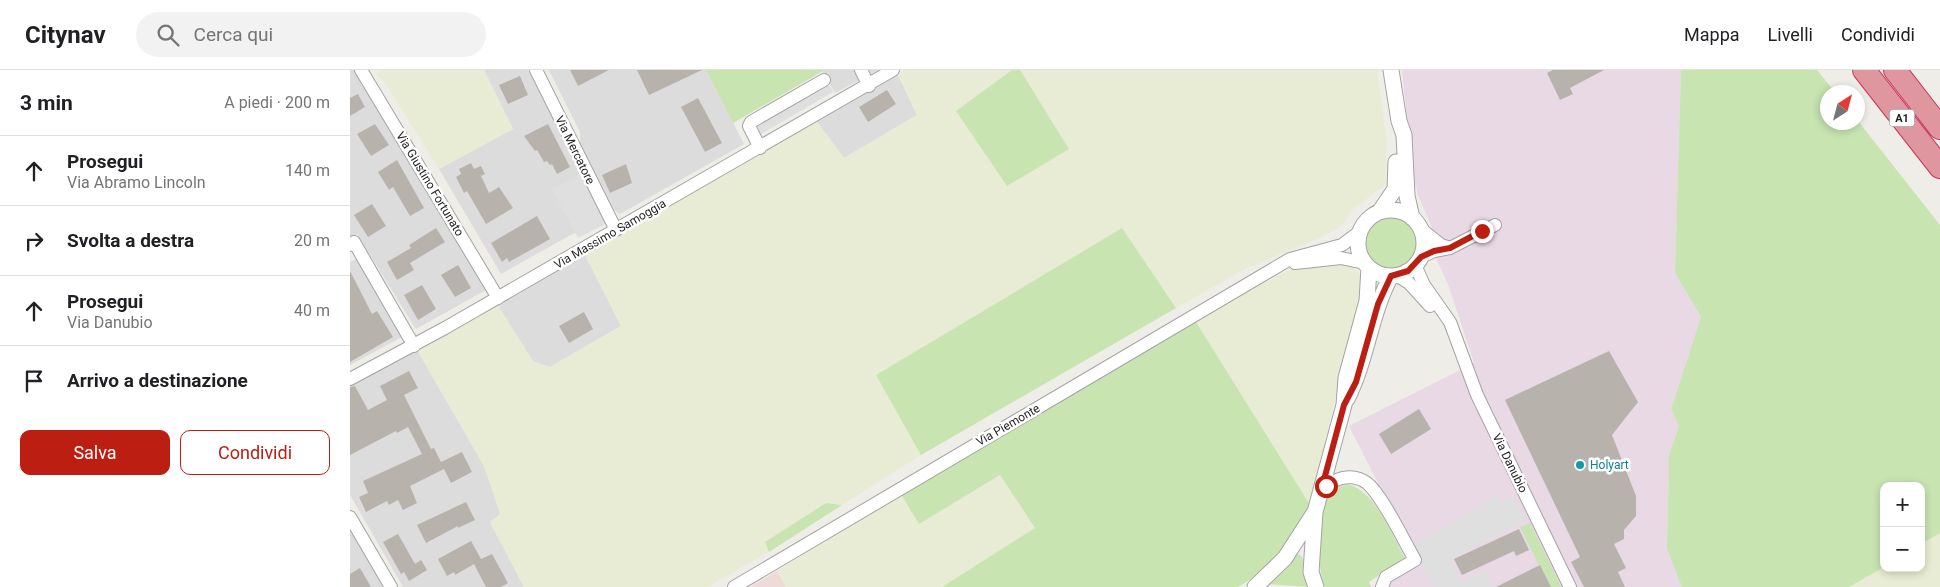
<!DOCTYPE html>
<html lang="it">
<head>
<meta charset="utf-8">
<style>
	body { margin:0; font-family:Roboto,sans-serif; background:#f2f2f2; color:#202124 }
	.controls { position:absolute; right:15px; bottom:15px; display:grid; overflow:hidden; border-radius:10px; box-shadow:0 2px 8px #0003 }
	.controls button { width:45px; height:45px; display:grid; place-items:center; padding:0; border:0; border-bottom:1px solid #e0e0e0; background:#fff; color:#202124; font:25px sans-serif }
	.compass { position:absolute; left:1470px; top:15px; width:45px; height:45px; border-radius:50%; background:#fff; box-shadow:0 2px 8px #0003; rotate:36deg }
	.stop { position:absolute; width:15px; height:15px; margin:-11px; border:4px solid #bc1e12; border-radius:50%; background:#fff }
	.stop.end { background:#bc1e12; border-color:#fff; box-shadow:0 1px 5px #0008 }
	.list { margin:0; padding:0; list-style:none }
	h2 { display:flex; justify-content:space-between; align-items:center; height:65px; margin:0; padding:0 20px; font-size:21px }
	h2 small { font-size:16px; font-weight:400; color:#757577 }
	.list li { display:grid; grid-template-columns:32px 1fr auto; gap:15px; align-items:center; box-sizing:border-box; height:70px; padding:0 20px; border-top:1px solid #e0e0e0 }
	.list b { display:block; font-size:19px; white-space:nowrap }
	.list p { margin:0; font-size:16px; white-space:nowrap; color:#757577 }
	.list em { font-size:16px; font-style:normal; color:#757577 }
	.actions { display:flex; gap:10px; padding:15px 20px }
	.actions a { flex:1; padding:11px 0; border:1px solid #bc1e12; border-radius:10px; text-align:center; font-size:18px; color:#bc1e12 }
	.actions .main { background:#bc1e12; color:#fff }
	.icon { flex:none; width:28px; height:28px; fill:none; stroke:currentColor; stroke-width:2; stroke-linecap:round; stroke-linejoin:round }
	.map { position:relative; flex:none; width:1590px; height:517px; overflow:hidden }
	header { display:flex; align-items:center; gap:30px; box-sizing:border-box; height:70px; padding:0 25px; background:#fff; border-bottom:1px solid #e0e0e0 }
	header strong { font-size:24px }
	nav { display:flex; gap:28px; margin-inline-start:auto; font-size:18px }
	.search { width:350px; height:45px; background:#f2f2f2; display:flex; align-items:center; gap:12px; box-sizing:border-box; padding:0 18px; border-radius:28px; color:#757577; font-size:19px }
	main { display:flex }
	aside { flex:1; background:#fff }
	.map>svg:first-child { display:block }
</style>
</head>
<body>
<header>
<strong>Citynav</strong>
<div class="search"><svg class="icon" aria-label="search" viewBox="0 0 24 24"><circle cx="10" cy="10" r="6"/><path d="M15 15l6 6"/></svg>Cerca qui</div>
<nav><a>Mappa</a><a>Livelli</a><a>Condividi</a></nav>
</header>
<main>
<aside>
<h2>3 min<small>A piedi · 200 m</small></h2>
<ul class="list">
<li><svg class="icon" aria-label="ahead" viewBox="0 0 24 24"><path d="M12 20V5M6 11l6-6 6 6"/></svg><div><b>Prosegui</b><p>Via Abramo Lincoln</p></div><em>140 m</em></li>
<li><svg class="icon" aria-label="right" viewBox="0 0 24 24"><path d="M7 20v-9h11M14 6l5 5-5 5"/></svg><div><b>Svolta a destra</b></div><em>20 m</em></li>
<li><svg class="icon" aria-label="ahead" viewBox="0 0 24 24"><path d="M12 20V5M6 11l6-6 6 6"/></svg><div><b>Prosegui</b><p>Via Danubio</p></div><em>40 m</em></li>
<li><svg class="icon" aria-label="arrive" viewBox="0 0 24 24"><path d="M6 21V4h12l-3 4 3 4H6"/></svg><div><b>Arrivo a destinazione</b></div></li>
</ul>
<div class="actions"><a class="main">Salva</a><a>Condividi</a></div>
</aside>
<div class="map">
<svg width="1590" height="517" viewBox="0 0 1590 517">
	<rect width="100%" height="100%" fill="#efede7"/>
	<path fill="#dddcdc" d="M0,0H4L136,220L66,259L7,164L0,167Z
		M134,0H178L253,147L151,204L89,99L163,59Z
		M199,0H356L394,74L270,144L264,140L230,75V62Z
		M472,0H528L485,23Z
		M548,5L567,45L494,88L467,52Z
		M235,185L271,256L200,297L183,292L147,234Z
		M7,189L52,267L0,295V192Z
		M66,278L134,396L151,444L140,452L174,517H53L0,425V315Z
		M0,460L33,517H0Z"/>
	<path fill="#eedad8" d="M427,501L436,517H400Z"/>
	<path fill="#e8d9e4" d="M1052,0H1331L1325,203L1351,247L1321,339L1329,356L1319,385L1317,479L1332,517H1024L1065,489L1023,420L1028,413L999,356L1124,293L1098,214L1086,188L1082,158L1068,125L1062,101Z"/>
	<path fill="#e9ecd4" d="M33,0H134L163,59L89,99L35,13L26,4Z
		M554,0H662L606,41L719,79L670,0H1027L1037,74L1035,115L1002,140L992,156L965,170L897,198L826,238L772,158L526,305L571,385L492,435L491,433L415,472L419,482L357,517H174L140,452L150,444L134,396L66,278L147,234L183,291L200,297L271,256L235,185L467,52L494,88L567,45L548,5Z
		M999,194L1010,205L1012,214L960,435L846,252L895,222L949,196Z
		M650,405L685,459L592,517H436L427,501L551,424L569,454Z
		M1590,463V517H1499L1534,497L1571,498V474Z"/>
	<path fill="#c7e4b1" d="M356,0H472L473,1L383,53Z
		M662,0H670L719,79L657,116L606,41Z
		M1331,0H1467L1485,22H1478V52L1508,51L1590,155V463L1571,474V416H1534V497L1499,517H1332L1317,479L1319,385L1329,356L1321,339L1351,247L1325,203Z
		M1014 173a27 27 0 1 1 54 0a27 27 0 1 1-54 0Z
		M772,158L826,238L571,385L526,305Z
		M846,252L960,435C949,469 918,501 888,517H592L685,458L650,405L569,454L551,424Z
		M999,415C1025,421 1042,465 1055,488L1019,512L1021,517H975C966,493 961,433 987,417C990,416 995,415 999,415Z
		M476,433L492,435L419,482L415,472Z
		M1180,453L1211,517H1200L1170,457Z
		M947,483L952,487L960,517L916,514Z"/>
	<path fill="#dfdfdf" d="M478,13L483,22L411,64L406,55Z
		M233,103L259,152L228,168L202,119Z
		M1147,425L1151,433L1163,427L1176,451L1101,489L1111,512L1135,500L1144,517H1083L1063,476Z"/>
	<path fill="#b8b2ac" d="M220,0H259L228,16Z
		M287,0H352L299,25Z
		M1203,0H1254L1220,18L1223,24L1210,30L1197,3Z
		M170,6L178,25L158,34L149,15Z
		M537,20L546,34L518,52L509,37Z
		M8,24L15,37L0,46V28Z
		M348,28L372,73L355,82L331,37Z
		M25,54L39,75L21,86L7,64Z
		M198,54L220,97L207,104L202,94L200,95L197,91L194,92L187,80L185,81L174,66Z
		M47,90L74,138L60,146L43,117L39,120L28,102Z
		M121,93L124,99L131,96L135,104L131,106L139,123L149,117L163,138L136,154L117,121L114,123L106,107L111,104L109,99Z
		M276,94L282,113L260,123L252,105Z
		M22,134L36,156L18,167L4,145Z
		M187,146L200,169L159,192L157,188L152,192L141,173Z
		M86,158L95,172L60,193L64,200L47,210L37,192L61,178L59,175Z
		M108,195L121,218L105,227L91,205Z
		M0,201L22,244L27,241L43,267L0,292Z
		M72,215L86,239L68,250L54,225Z
		M234,242L243,259L219,273L209,256Z
		M1259,281L1288,332L1262,365L1286,426V446L1274,460V469L1264,474L1276,498L1268,502L1275,517H1234L1221,492L1230,487L1155,330Z
		M59,301L68,318L54,325L81,379L84,378L91,392L112,382L122,402L101,413L94,399L60,416L67,433L53,440L48,430L39,435L37,431L16,442L9,427L18,423L13,411L72,384L58,357L47,363L46,361L0,385V317L5,316L18,340L37,330L30,316Z
		M1069,339L1081,359L1041,384L1029,364Z
		M116,432L125,450L108,458V456L76,473L67,455Z
		M1169,459L1179,480L1166,486L1164,481L1112,505L1104,489Z
		M48,464L65,494L71,490L77,500L59,511L54,502L51,504L33,472Z
		M121,471L131,489L142,484L158,513L151,517H136L124,494L105,505L104,502L97,506L88,489Z
		M1190,495L1201,517H1146Z
		M10,498L21,517H0V504Z"/>
	<g fill="none" stroke-linecap="round" stroke-linejoin="round">
		<defs>
			<path id="minor" d="M11,0L148,228
				M186,0L266,160
				M511,0L519,16
				M410,78L399,56L401,52L474,10
				M1071,159L1091,175L1100,178
				M0,175L4,172L64,276
				M1071,187L1084,181L1100,178L1145,155
				M945,193L991,188L1014,193
				M1065,195L1074,215L1100,252L1127,325L1220,517
				M1046,205L1059,213L1080,236
				M0,309L95,258L543,0
				M971,421C982,408 1002,402 1017,413C1032,425 1054,471 1065,490L1036,507L1032,517
				M0,447L41,517
				M384,517L940,189L992,175L1009,162"/>
			<path id="tertiary" d="M1041,0L1049,51L1054,65L1057,126L1062,148
				M1008 173a33 33 0 1 1 66 0a33 33 0 1 1-66 0Z
				M1030,141L1045,119L1046,92
				M997,329C1017,290 1020,245 1041,206
				M905,517L935,488L964,443
				M966,517L961,502L965,442L994,335L996,308L1017,231L1019,198"/>
			<path id="motorway" d="M1514,0L1590,97
				M1545,0L1590,58"/>
		</defs>
		<use href="#minor" stroke="#a3a3a3" stroke-width="14"/>
		<use href="#tertiary" stroke="#a3a3a3" stroke-width="17"/>
		<use href="#motorway" stroke="#cb365f" stroke-width="24"/>
		<use href="#minor" stroke="#fff" stroke-width="12"/>
		<use href="#tertiary" stroke="#fff" stroke-width="15"/>
		<use href="#motorway" stroke="#df969e" stroke-width="22"/>
	</g>
	<g fill="none" stroke-linecap="round" stroke-linejoin="round">
		<path stroke="#bc1e12" stroke-width="6" d="M976,416L971,421L994,335L1006,312L1028,234L1041,206L1058,201L1071,187L1084,181L1100,178L1132,161"/>
	</g>
	<circle fill="#0f9aa8" stroke="#fff" stroke-width="2" cx="1230" cy="395" r="5"/>
	<g text-anchor="middle" stroke-width="5" stroke-linejoin="round" paint-order="stroke">
		<rect fill="#fff" stroke="#626262" stroke-width="1" x="1539.5" y="39.5" width="25" height="17" rx="4"/>
		<g font-size="11" font-weight="bold" fill="#1f1f1f">
			<text x="1552" y="52">A1</text>
		</g>
		<g font-size="12" fill="#1f1f1f" stroke="#fff">
			<text transform="translate(225 80) rotate(64)" y="4">Via Mercatore</text>
			<text transform="translate(80 114) rotate(59)" y="4">Via Giustino Fortunato</text>
			<text transform="translate(260 164) rotate(-30)" y="4">Via Massimo Samoggia</text>
			<text transform="translate(658 355) rotate(-30)" y="4">Via Piemonte</text>
			<text transform="translate(1160 393) rotate(64)" y="4">Via Danubio</text>
		</g>
		<g font-size="12" fill="#0d838f" stroke="#fff" text-anchor="start">
			<text x="1240" y="399">Holyart</text>
		</g>
	</g>
</svg>
<div class="controls">
<button>+</button>
<button>−</button>
</div>
<svg class="compass" viewBox="-18 -18 36 36"><path d="M0-13l5 13h-10z" fill="#e53935"/><path d="M0 13l5-13h-10z" fill="#757577"/></svg>
<div class="stop" style="left:976px;top:416px"></div>
<div class="stop end" style="left:1132px;top:161px"></div>
</div>
</main>
</body>
</html>
